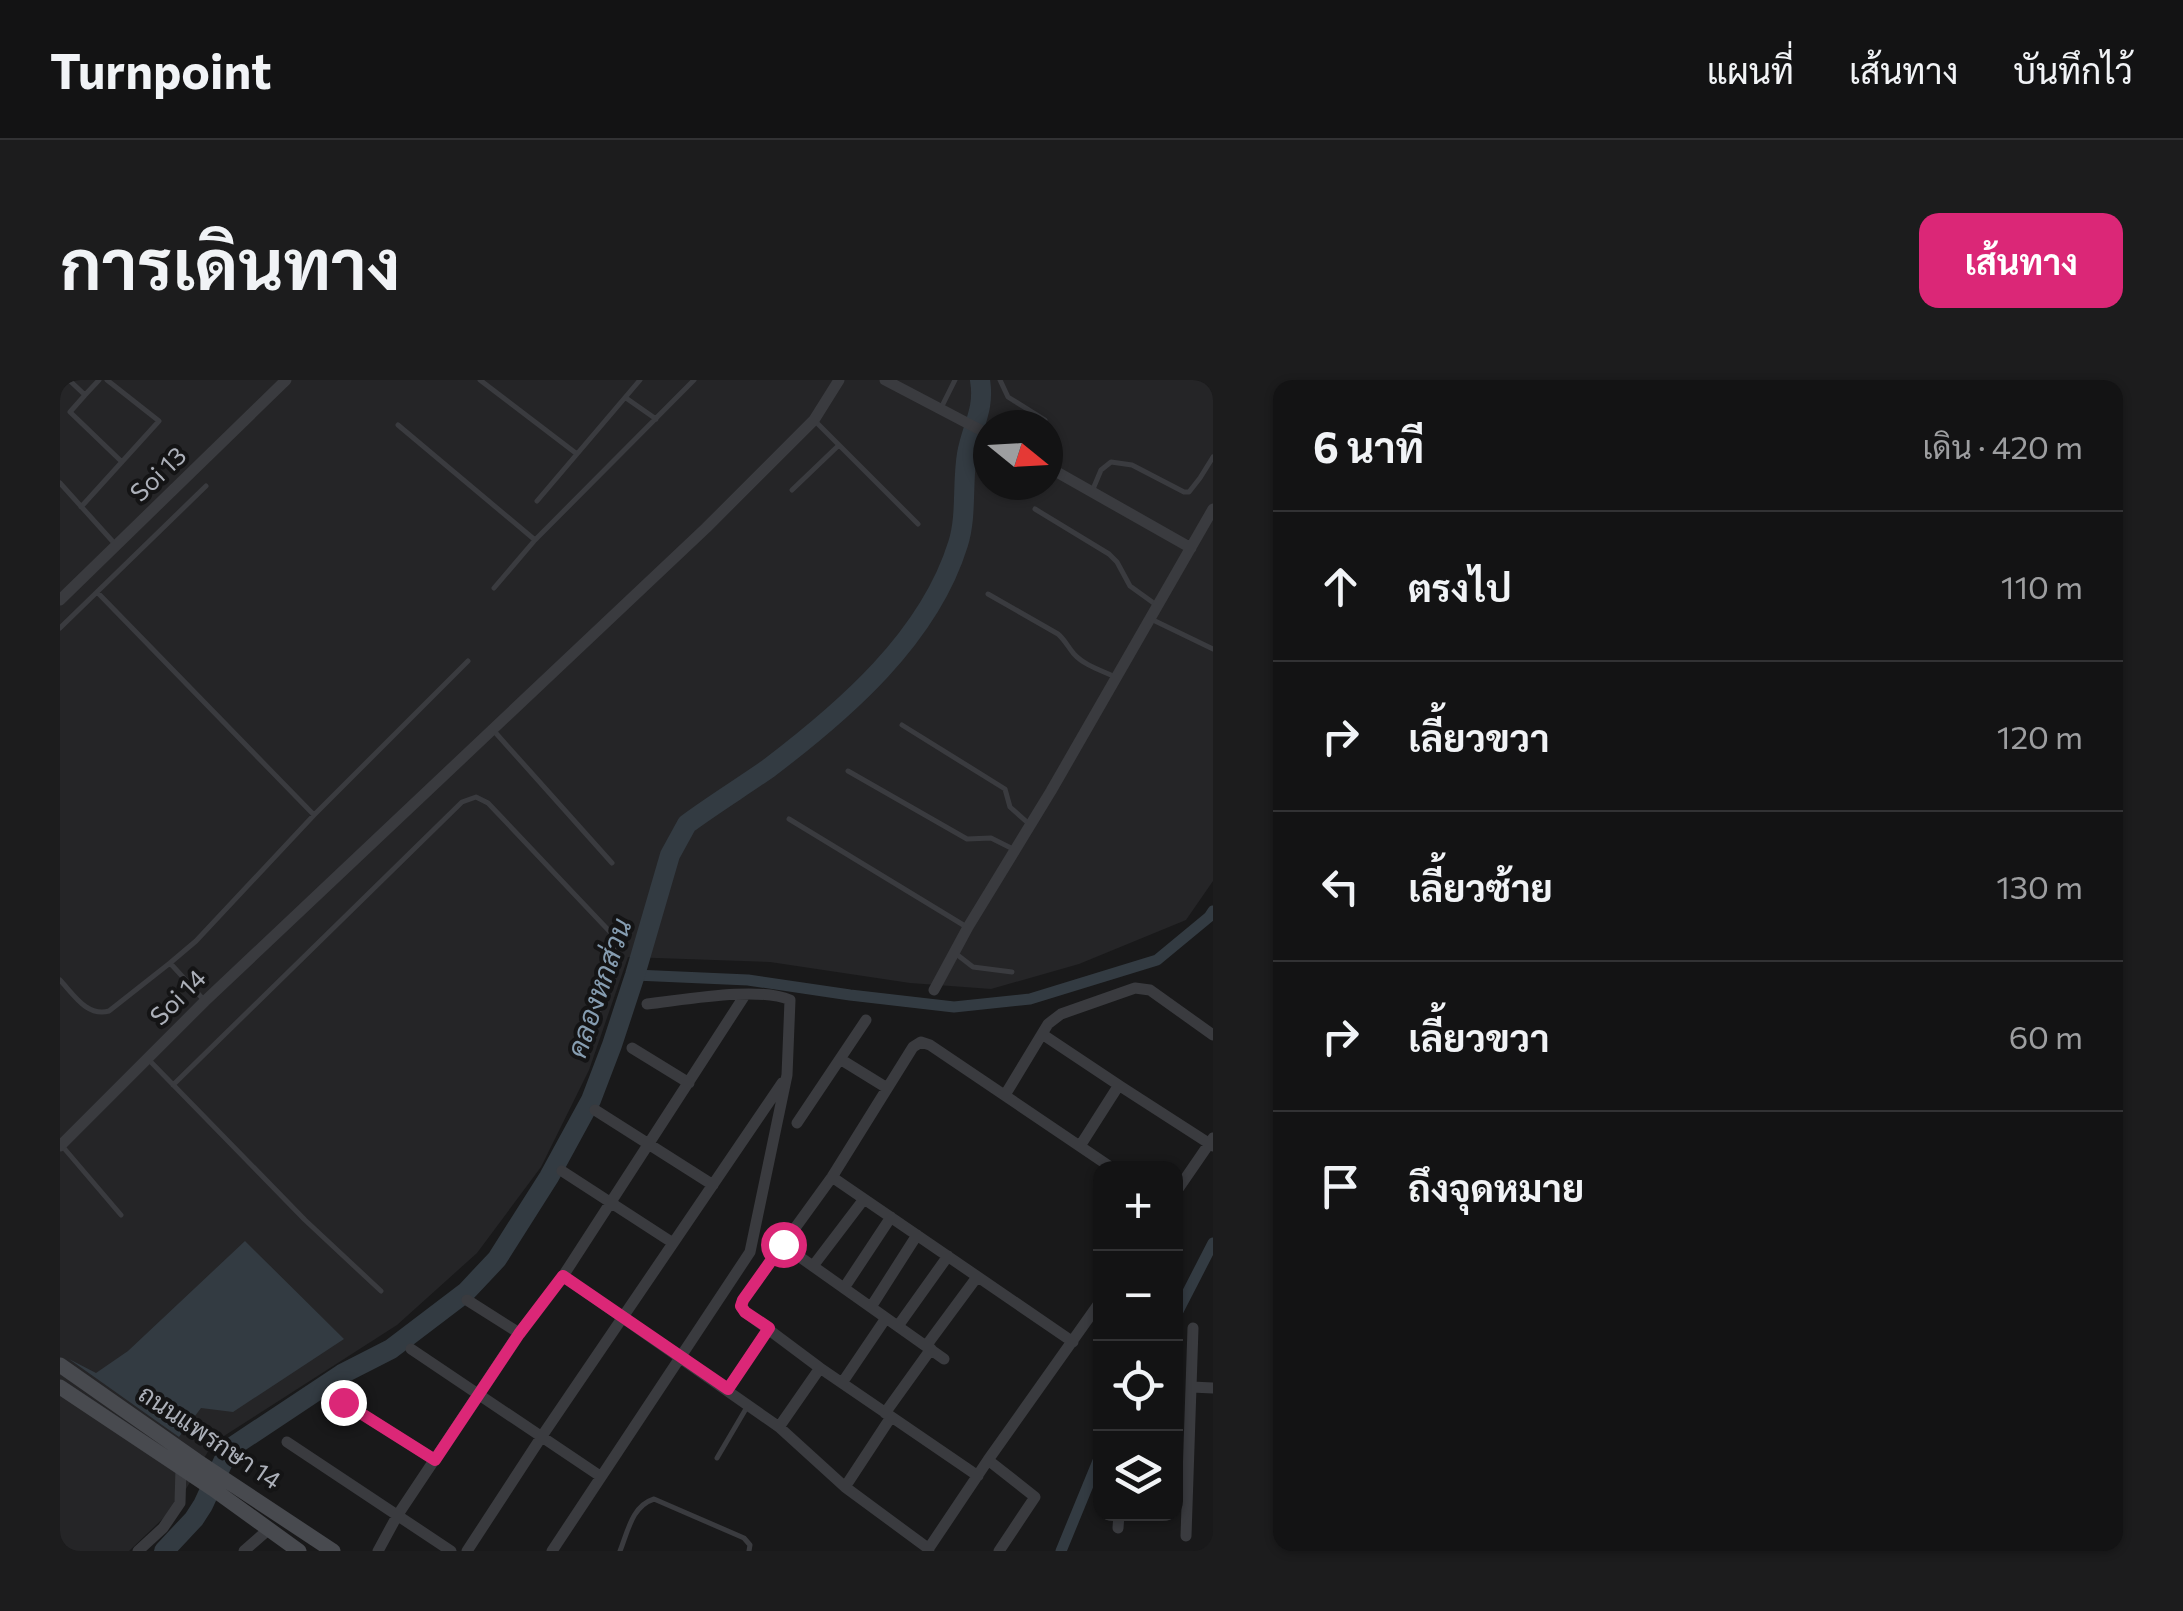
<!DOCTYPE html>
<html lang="th">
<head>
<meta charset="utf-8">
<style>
	body { margin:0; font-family:Commissioner,Sarabun,sans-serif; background:#1c1c1d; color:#f1f3f6 }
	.controls { position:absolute; right:30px; bottom:30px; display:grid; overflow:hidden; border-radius:20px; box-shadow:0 2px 8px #0004 }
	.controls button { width:90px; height:90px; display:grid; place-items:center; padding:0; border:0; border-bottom:2px solid #323234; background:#131314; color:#f1f3f6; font:50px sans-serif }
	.compass { position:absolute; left:913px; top:30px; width:90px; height:90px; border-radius:50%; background:#131314; box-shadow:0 2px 8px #0004; rotate:108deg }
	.stop { position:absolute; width:30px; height:30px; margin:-22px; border:8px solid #db2777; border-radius:50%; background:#fff }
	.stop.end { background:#db2777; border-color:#fff; box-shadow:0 2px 10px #0008 }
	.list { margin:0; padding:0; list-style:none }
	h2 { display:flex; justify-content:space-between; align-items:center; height:130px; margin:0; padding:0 40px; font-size:42px }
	h2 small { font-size:32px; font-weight:400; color:#9d9ea0 }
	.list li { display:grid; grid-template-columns:65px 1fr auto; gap:30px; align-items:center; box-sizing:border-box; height:150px; padding:0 40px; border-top:2px solid #323234 }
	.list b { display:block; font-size:38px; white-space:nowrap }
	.list em { font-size:32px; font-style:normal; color:#9d9ea0 }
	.icon { flex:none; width:55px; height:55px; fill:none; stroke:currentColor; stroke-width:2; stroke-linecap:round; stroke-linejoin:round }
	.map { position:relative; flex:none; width:1153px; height:1171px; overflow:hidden; border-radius:20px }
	header { display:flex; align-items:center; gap:60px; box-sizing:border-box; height:140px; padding:0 50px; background:#131314; border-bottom:2px solid #323234 }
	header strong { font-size:48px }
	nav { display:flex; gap:55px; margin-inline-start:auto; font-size:35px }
	.intro { display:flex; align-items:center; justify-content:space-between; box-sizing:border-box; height:240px; padding:0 60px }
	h1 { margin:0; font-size:70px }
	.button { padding:25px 45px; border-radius:20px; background:#db2777; color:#fff; font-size:35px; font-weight:700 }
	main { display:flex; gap:60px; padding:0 60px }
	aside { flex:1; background:#131314; border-radius:20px; box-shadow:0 2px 8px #0004 }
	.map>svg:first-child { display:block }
</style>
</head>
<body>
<header>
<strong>Turnpoint</strong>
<nav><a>แผนที่</a><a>เส้นทาง</a><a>บันทึกไว้</a></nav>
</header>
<div class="intro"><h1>การเดินทาง</h1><a class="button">เส้นทาง</a></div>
<main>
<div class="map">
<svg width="1153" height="1171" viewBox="0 0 1153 1171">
	<rect width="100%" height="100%" fill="#19191a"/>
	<path fill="#252527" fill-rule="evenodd" d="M0,0H1153V501L1126,540L1019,584L931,609L850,603L710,582L568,577L529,690L481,787L417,873L337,945L153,1063L116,1126L69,1171H0ZM928,45H988V105H928Z"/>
	<path fill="#333b42" d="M185,861L284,959L173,1032L141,1028L119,1057L9,979L36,993L68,971Z"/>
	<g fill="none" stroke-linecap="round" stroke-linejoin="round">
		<path stroke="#333b42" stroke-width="11" d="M575,595L688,600L790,615L894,627L970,619L1097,580L1149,537L1153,531
			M1116,935L1153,863
			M1001,1171L1040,1076"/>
		<path stroke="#333b42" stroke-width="20" d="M104,1171L134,1139L143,1125L169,1069L282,994L331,969L406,912L437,879L489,797L531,720L552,665L575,595L610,475L627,444C654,424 682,407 709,388C784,331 869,258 898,164C907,136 902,103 907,74C912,46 925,30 920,0"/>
		<path stroke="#3a3b3f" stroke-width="5" d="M9,0L25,15L39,0
			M420,0L517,74
			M940,0L948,17L985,40
			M25,15L10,32L62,82
			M566,18L596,39
			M881,28L895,0
			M756,42L858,144
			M338,45L475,160L634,0
			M0,103L55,164
			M1033,109L1041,90L1051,82L1072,85L1124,112H1129L1140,98L1153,77
			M732,110L779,65
			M477,121L580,0
			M21,127L99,41L47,0
			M975,129L1049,174L1057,182L1070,206L1095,224
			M434,208L475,160
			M37,212L254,435
			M928,214L998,254C1005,260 1008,267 1014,274C1024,285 1040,290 1053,296
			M1093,240L1153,269
			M0,248L146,106
			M842,345L945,409L950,427L968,443
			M434,351L552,483
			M788,391L907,459L931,458L953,469
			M729,439L905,546
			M895,573L913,587L952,592
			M0,600C14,615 27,637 49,631L110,583
			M143,619L110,583L136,561L254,435L408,281
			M88,679L245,840L321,911
			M113,705L402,422L416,417L428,423L553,555L554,576L536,641
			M3,767L61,835
			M657,1078L687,1027
			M560,1171C568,1151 572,1126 594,1119L684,1158L690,1165L689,1171"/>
		<path stroke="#3a3b3f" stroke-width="11" d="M825,0L928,54
			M988,87L1131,168
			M0,220L226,0
			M874,610L908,547L991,411L1153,129
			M982,654L1060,706
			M572,668L629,703
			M780,679L827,708
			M945,715L988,644L1001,634L1075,608L1090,610L1153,655
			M535,730L653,805
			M737,743L806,640
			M0,766L145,621L646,148L754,40L779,0
			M1020,766L1057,708L1060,706L1153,766
			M502,791L613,863
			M772,797L1013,962
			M1116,812L1153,758
			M723,865L884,979
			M753,886L804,819
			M503,896L719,1047L785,1107L869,1169
			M784,908L831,837
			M407,920L459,953
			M811,927L857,855
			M838,946L888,876
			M866,966L917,897
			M351,969L540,1096
			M782,1003L826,938
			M1132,1007L1153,1008
			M668,1009L709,948
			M283,1022L375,1080
			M825,1033L871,969
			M719,1047L760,988
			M227,1062L391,1171
			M928,1080L975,1117L939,1171
			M918,1096L760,988L685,932L681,927L683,920L772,797L853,667L861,662L870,665L1052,788
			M785,1107L831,1037
			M1058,1148L1059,1134
			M1126,1156L1133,948
			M78,1171L103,1148L120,1123L121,1088
			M184,1171L209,1149
			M318,1171L337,1136L459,953L503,896L685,615
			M407,1171L482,1056L722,703
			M492,1171L690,872L727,695L730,620C698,606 624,620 587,624
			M867,1171L928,1080L1040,922"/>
		<path stroke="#484a4f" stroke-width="15" d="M0,985L137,1081L273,1171
			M0,1007L153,1109L239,1171"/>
	</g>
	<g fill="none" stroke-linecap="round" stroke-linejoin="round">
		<path stroke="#db2777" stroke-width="12" d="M283,1022L375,1080L459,954L503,896L668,1009L709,948L685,932L681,926L683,920L723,864"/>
	</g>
	<g text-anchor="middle" stroke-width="8" stroke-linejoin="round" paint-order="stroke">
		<g font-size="25" fill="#acb0b9" stroke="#141415">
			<text transform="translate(98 94) rotate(-44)" y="9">Soi 13</text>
			<text transform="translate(118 617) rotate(-45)" y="9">Soi 14</text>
			<text transform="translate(150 1057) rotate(34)" y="9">ถนนแพรกษา 14</text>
		</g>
		<g font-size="28" font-style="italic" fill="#869db1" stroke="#141415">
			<text transform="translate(539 608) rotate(-71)" y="10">คลองหกส่วน</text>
		</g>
	</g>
</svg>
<div class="controls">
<button>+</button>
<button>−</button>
<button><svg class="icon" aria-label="locate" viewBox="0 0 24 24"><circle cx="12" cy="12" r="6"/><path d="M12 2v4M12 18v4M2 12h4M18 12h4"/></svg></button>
<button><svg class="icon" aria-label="layers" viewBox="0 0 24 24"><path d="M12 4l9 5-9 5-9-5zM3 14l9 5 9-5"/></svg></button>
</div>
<svg class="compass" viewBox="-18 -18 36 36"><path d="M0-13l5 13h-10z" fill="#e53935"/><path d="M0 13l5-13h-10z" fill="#9d9ea0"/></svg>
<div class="stop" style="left:723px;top:864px"></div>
<div class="stop end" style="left:283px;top:1022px"></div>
</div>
<aside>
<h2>6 นาที<small>เดิน · 420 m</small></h2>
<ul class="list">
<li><svg class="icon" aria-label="ahead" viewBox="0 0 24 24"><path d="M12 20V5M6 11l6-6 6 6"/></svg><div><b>ตรงไป</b></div><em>110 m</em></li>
<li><svg class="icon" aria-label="right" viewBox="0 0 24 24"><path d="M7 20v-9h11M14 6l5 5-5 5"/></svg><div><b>เลี้ยวขวา</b></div><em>120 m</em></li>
<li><svg class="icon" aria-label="left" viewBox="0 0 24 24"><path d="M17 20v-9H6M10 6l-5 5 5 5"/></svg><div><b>เลี้ยวซ้าย</b></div><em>130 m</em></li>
<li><svg class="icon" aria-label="right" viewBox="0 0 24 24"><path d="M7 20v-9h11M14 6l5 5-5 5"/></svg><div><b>เลี้ยวขวา</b></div><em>60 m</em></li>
<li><svg class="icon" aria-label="arrive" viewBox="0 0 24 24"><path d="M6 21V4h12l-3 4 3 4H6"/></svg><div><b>ถึงจุดหมาย</b></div></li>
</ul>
</aside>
</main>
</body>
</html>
